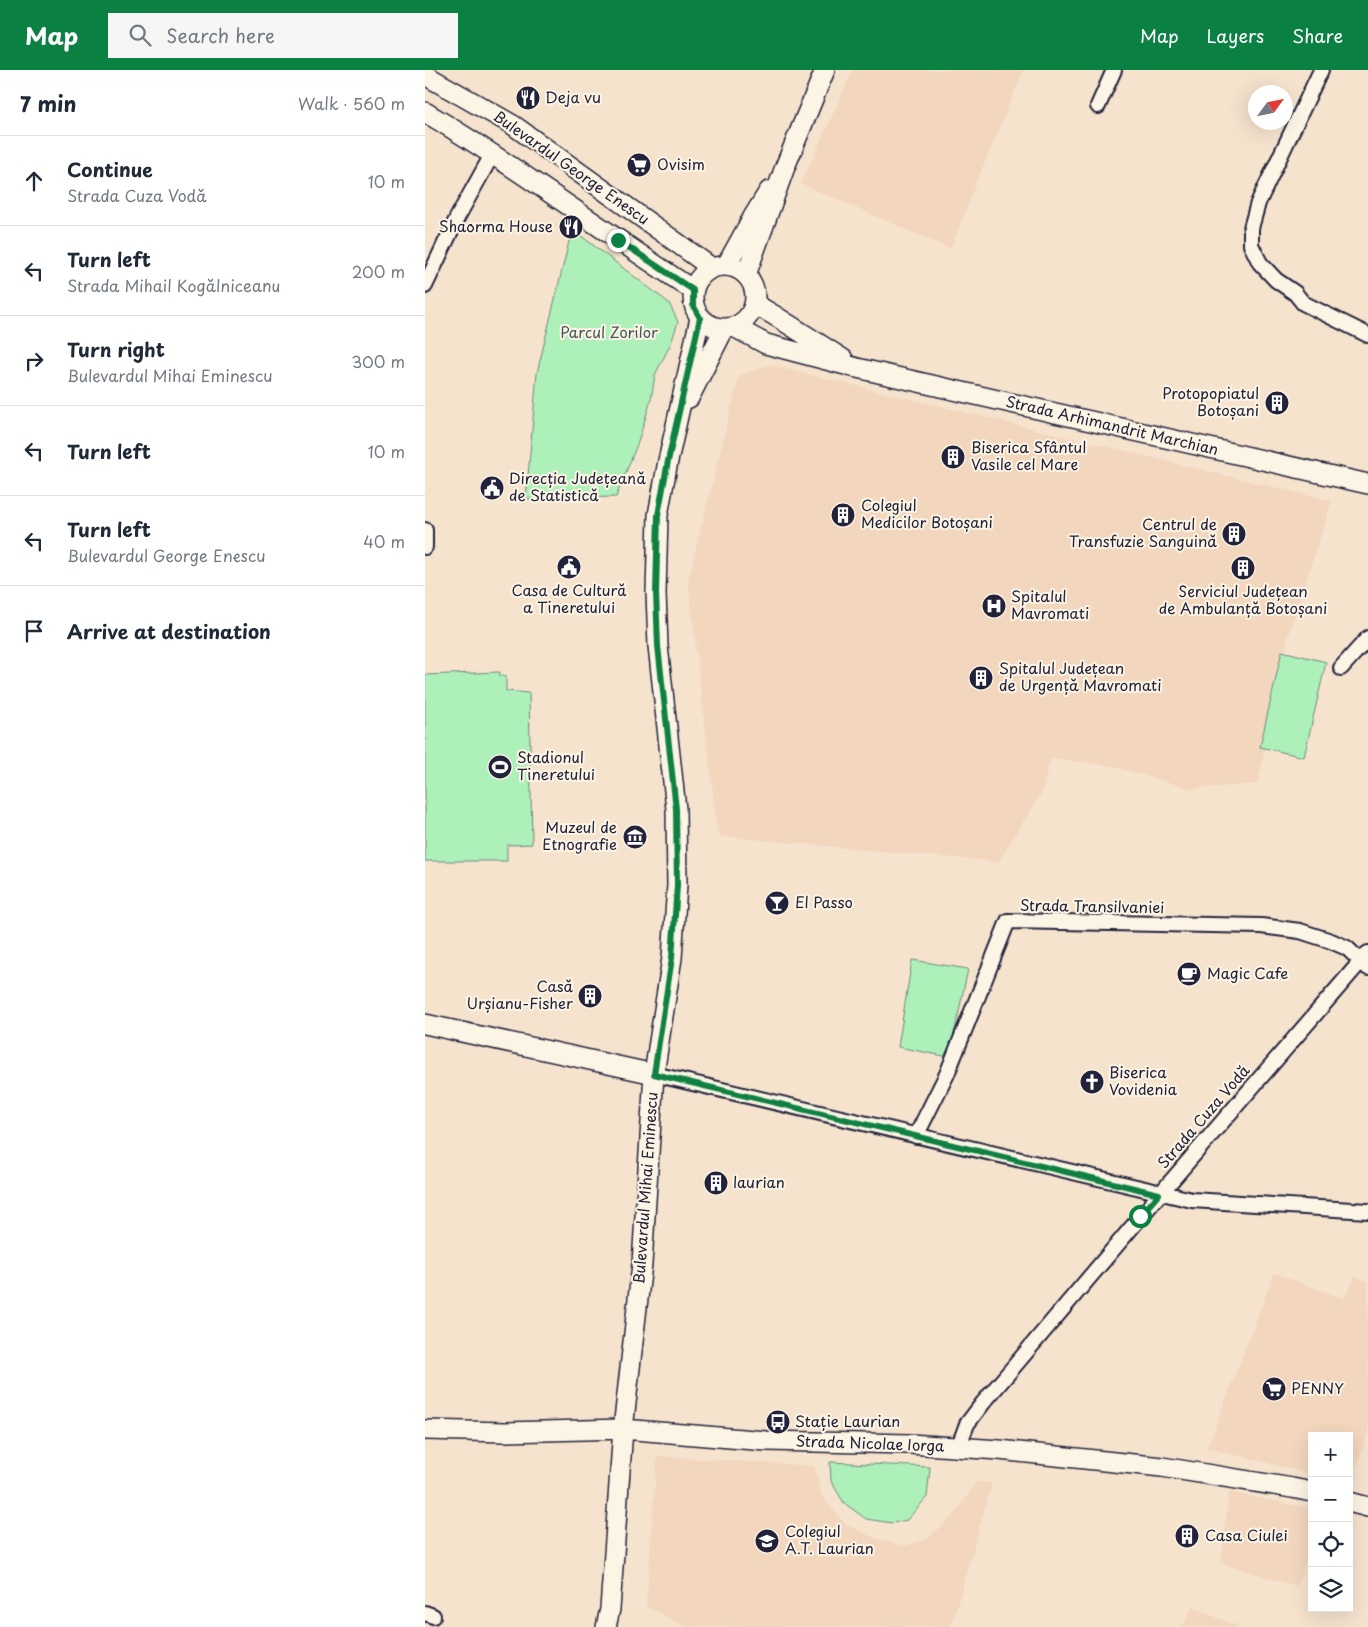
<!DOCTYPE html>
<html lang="en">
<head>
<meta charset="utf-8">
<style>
	body { margin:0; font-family:"Playpen Sans",sans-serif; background:#f6f6f7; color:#1f2937 }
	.controls { position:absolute; right:15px; bottom:15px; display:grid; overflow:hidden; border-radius:0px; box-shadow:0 5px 20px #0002 }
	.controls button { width:45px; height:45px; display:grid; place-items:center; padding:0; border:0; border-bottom:1px solid #e0e1e3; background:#fff; color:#1f2937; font:25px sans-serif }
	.compass { position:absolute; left:823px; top:15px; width:45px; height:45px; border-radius:50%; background:#fff; box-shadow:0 5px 20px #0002; rotate:57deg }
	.stop { position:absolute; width:15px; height:15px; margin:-11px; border:4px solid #0b8043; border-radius:50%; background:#fff }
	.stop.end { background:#0b8043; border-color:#fff; box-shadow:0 1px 5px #0008 }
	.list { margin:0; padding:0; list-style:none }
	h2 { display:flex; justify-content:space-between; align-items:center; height:65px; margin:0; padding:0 20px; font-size:21px }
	h2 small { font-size:16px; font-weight:400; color:#747a83 }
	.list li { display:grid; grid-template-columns:32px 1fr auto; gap:15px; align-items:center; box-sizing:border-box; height:90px; padding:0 20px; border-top:1px solid #e0e1e3 }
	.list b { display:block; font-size:19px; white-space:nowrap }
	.list p { margin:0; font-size:16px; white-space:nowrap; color:#747a83 }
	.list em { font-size:16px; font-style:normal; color:#747a83 }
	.icon { flex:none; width:28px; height:28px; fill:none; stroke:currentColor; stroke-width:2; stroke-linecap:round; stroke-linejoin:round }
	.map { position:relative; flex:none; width:943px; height:1557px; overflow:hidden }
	header { display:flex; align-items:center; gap:30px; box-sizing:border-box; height:70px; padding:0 25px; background:#0b8043; color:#fff }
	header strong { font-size:24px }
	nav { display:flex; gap:28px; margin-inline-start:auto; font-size:18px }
	.search { width:350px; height:45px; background:#f6f6f7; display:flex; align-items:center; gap:12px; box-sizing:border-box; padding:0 18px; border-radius:0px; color:#747a83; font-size:19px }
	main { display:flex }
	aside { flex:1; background:#fff }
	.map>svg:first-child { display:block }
</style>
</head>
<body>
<header>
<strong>Map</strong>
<div class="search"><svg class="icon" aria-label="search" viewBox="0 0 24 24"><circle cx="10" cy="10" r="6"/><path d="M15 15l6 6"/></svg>Search here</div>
<nav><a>Map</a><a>Layers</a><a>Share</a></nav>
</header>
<main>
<aside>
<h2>7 min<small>Walk · 560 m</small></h2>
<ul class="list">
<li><svg class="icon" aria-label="ahead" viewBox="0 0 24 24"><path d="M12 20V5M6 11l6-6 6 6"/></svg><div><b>Continue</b><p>Strada Cuza Vodă</p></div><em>10 m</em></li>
<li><svg class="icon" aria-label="left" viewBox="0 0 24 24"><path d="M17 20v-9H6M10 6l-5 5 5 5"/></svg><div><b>Turn left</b><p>Strada Mihail Kogălniceanu</p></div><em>200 m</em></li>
<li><svg class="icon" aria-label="right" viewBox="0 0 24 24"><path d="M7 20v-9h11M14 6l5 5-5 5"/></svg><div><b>Turn right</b><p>Bulevardul Mihai Eminescu</p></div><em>300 m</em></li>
<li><svg class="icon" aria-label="left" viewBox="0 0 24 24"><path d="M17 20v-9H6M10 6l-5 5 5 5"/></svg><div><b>Turn left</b></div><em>10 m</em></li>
<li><svg class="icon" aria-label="left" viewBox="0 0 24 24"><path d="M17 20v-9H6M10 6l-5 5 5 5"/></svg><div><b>Turn left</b><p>Bulevardul George Enescu</p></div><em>40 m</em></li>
<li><svg class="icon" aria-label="arrive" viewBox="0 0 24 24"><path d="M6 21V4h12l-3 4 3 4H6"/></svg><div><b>Arrive at destination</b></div></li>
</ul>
</aside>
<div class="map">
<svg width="943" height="1557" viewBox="0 0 943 1557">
	<rect width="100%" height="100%" fill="#f6e3ce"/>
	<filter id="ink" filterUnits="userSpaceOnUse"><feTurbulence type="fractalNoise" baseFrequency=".02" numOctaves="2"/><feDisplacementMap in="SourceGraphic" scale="10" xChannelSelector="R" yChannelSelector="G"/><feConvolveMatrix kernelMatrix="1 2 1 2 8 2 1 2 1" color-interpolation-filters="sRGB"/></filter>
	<g filter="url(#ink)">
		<path fill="#f2d6be" d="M428,0H599L551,113L526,179L376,114Z
			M344,295L907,431L864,563L833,714L766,719L687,696L626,688L616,724L573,792L293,766L263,510L314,306Z
			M849,1203L919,1229L930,1206L943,1212V1361L926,1414H924V1366H887V1404L782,1378Z
			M232,1386L389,1396L397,1426L420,1454L452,1469L479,1476L502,1469L531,1443L551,1412L567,1413L526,1557H261L221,1536Z
			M804,1422L887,1439V1479L871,1516L796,1493Z
			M767,1537L815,1557H757Z"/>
		<path fill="#aef0ba" stroke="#68897a" d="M147,159L244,233L253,252L246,273L230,305L226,330L213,372L191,427L101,429L112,303Z
			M857,581L901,592L879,687L835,677Z
			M75,602V606H81V621L104,623L107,774L83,775L82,776V791H0V605Z
			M487,890L543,899L524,987L473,977Z
			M405,1392L505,1397L502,1427L482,1450L467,1453L441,1449L419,1433L406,1411Z"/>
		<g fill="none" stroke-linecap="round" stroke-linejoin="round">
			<defs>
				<path id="street" d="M896,0L833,133L826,158V175L835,193L851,210L870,223L878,233L943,265
					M673,36L689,0
					M0,216L32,148L68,83
					M0,460V477
					M916,598L943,568
					M229,1004L767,1130L943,1141
					M491,1066L522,1004L583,851L836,856L875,861L906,871L922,878L943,898
					M533,1378L542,1354L558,1333L735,1124L943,883
					M0,1543L8,1546"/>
				<path id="secondary" d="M0,5L88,55L287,198
					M0,42C92,97 178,161 268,220
					M268 227a31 31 0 1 1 62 0a31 31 0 1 1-62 0Z
					M301,196L328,147L344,121
					M321,205L360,97L400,0
					M330,234L352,247L418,289
					M309,257L341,274L432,298L943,414
					M264,328L299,259
					M0,954L229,1004
					M0,1360L80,1362L198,1359L341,1371L485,1374L574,1380L737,1397L867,1418L887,1422
					M924,1432L943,1437
					M181,1557L185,1539L198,1359L217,1194L229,1004L247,888L252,815L251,739L233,576L231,523L233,445L243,391L275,248"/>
			</defs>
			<use href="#street" stroke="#22223b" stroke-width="18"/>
			<use href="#secondary" stroke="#22223b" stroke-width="22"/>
			<use href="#street" stroke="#fcf5e5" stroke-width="14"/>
			<use href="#secondary" stroke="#fcf5e5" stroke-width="19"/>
		</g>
	</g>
	<g fill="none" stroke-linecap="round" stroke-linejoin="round" filter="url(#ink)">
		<path stroke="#0b8043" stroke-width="6" d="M193,170L268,220V235L275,248L243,391L233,445L231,523L233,576L251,739L252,815L247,888L229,1004L734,1124L715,1146"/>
	</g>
	<defs>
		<symbol id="restaurant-disc" viewBox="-11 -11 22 22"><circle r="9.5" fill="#22223b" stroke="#fcf5e5"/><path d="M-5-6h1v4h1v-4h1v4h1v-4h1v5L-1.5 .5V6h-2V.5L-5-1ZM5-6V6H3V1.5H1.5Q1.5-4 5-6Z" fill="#fff"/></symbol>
		<symbol id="supermarket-disc" viewBox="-11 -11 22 22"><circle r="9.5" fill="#22223b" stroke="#fcf5e5"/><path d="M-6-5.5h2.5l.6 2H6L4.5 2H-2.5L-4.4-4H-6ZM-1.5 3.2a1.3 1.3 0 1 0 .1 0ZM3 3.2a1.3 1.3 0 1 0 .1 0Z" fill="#fff"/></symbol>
		<symbol id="building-disc" viewBox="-11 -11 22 22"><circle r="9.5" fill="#22223b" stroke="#fcf5e5"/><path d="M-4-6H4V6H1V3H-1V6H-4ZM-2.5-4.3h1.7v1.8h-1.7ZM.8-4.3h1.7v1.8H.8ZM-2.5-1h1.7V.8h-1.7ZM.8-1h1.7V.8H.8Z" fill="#fff"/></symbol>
		<symbol id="civic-disc" viewBox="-11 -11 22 22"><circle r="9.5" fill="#22223b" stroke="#fcf5e5"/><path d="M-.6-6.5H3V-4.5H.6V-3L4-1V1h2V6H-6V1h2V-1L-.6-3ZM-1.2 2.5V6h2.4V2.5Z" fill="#fff"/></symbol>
		<symbol id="hospital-disc" viewBox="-11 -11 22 22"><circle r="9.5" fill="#22223b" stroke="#fcf5e5"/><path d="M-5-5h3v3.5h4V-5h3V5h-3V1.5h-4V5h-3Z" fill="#fff"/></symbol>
		<symbol id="stadium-disc" viewBox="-11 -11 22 22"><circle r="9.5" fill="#22223b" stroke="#fcf5e5"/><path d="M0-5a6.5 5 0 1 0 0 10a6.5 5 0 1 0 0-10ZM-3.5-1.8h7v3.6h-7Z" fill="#fff"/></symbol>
		<symbol id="museum-disc" viewBox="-11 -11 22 22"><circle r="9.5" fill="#22223b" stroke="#fcf5e5"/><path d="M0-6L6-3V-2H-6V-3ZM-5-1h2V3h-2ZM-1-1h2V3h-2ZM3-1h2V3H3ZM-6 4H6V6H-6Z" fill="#fff"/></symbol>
		<symbol id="bar-disc" viewBox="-11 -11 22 22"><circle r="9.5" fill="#22223b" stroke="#fcf5e5"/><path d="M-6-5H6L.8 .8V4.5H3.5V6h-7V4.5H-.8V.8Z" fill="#fff"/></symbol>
		<symbol id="cafe-disc" viewBox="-11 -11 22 22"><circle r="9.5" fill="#22223b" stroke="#fcf5e5"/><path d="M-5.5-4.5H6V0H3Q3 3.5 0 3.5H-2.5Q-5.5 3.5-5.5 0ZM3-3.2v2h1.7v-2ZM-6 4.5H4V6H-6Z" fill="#fff"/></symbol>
		<symbol id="church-disc" viewBox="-11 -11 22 22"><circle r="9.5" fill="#22223b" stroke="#fcf5e5"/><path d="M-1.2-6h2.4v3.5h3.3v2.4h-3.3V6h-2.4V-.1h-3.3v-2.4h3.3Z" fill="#fff"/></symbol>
		<symbol id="bus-disc" viewBox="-11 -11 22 22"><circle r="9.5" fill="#22223b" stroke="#fcf5e5"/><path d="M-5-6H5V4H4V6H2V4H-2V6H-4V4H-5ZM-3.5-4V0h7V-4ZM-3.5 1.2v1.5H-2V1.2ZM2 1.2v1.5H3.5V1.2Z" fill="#fff"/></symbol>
		<symbol id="university-disc" viewBox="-11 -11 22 22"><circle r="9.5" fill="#22223b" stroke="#fcf5e5"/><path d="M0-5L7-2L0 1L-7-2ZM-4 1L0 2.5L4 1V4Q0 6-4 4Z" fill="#fff"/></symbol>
	</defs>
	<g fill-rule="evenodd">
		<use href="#restaurant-disc" x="89" y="14" width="28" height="28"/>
		<use href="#supermarket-disc" x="200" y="81" width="28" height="28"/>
		<use href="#restaurant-disc" x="132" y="143" width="28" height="28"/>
		<use href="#building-disc" x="838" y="319" width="28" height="28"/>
		<use href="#building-disc" x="514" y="373" width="28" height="28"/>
		<use href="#civic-disc" x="53" y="404" width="28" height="28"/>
		<use href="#building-disc" x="404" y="431" width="28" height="28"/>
		<use href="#building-disc" x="795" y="450" width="28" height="28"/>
		<use href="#civic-disc" x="130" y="483" width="28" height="28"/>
		<use href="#building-disc" x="804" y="484" width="28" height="28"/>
		<use href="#hospital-disc" x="555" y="522" width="28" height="28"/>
		<use href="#building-disc" x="542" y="594" width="28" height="28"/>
		<use href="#stadium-disc" x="61" y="683" width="28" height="28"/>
		<use href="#museum-disc" x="196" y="753" width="28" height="28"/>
		<use href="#bar-disc" x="338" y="819" width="28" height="28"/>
		<use href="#cafe-disc" x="750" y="890" width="28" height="28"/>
		<use href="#building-disc" x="151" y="912" width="28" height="28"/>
		<use href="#church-disc" x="653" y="998" width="28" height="28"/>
		<use href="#building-disc" x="277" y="1099" width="28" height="28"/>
		<use href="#supermarket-disc" x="835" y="1305" width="28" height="28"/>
		<use href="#bus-disc" x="339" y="1338" width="28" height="28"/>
		<use href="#building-disc" x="748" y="1452" width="28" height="28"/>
		<use href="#university-disc" x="328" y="1457" width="28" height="28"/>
	</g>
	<g text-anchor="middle" stroke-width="4" stroke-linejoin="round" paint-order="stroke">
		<g font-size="15" fill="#22223b" stroke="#fcf5e5" text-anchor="start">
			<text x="120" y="33">Deja vu</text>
			<text x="232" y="100">Ovisim</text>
			<text x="128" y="162" text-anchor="end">Shaorma House</text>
			<text x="834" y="329" text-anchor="end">Protopopiatul<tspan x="834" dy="17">Botoșani</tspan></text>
			<text x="546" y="383">Biserica Sfântul<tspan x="546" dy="17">Vasile cel Mare</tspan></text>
			<text x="84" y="414">Direcția Județeană<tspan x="84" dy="17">de Statistică</tspan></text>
			<text x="436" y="441">Colegiul<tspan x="436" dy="17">Medicilor Botoșani</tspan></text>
			<text x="792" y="460" text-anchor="end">Centrul de<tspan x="792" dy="17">Transfuzie Sanguină</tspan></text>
			<text x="144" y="526" text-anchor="middle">Casa de Cultură<tspan x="144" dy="17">a Tineretului</tspan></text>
			<text x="818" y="527" text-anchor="middle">Serviciul Județean<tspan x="818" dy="17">de Ambulanță Botoșani</tspan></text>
			<text x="586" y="532">Spitalul<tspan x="586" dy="17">Mavromati</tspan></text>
			<text x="574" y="604">Spitalul Județean<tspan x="574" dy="17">de Urgență Mavromati</tspan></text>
			<text x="92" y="693">Stadionul<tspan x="92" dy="17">Tineretului</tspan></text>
			<text x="192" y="763" text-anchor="end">Muzeul de<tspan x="192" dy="17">Etnografie</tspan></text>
			<text x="370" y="838">El Passo</text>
			<text x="782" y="909">Magic Cafe</text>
			<text x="148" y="922" text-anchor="end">Casă<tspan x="148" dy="17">Urșianu-Fisher</tspan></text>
			<text x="684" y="1008">Biserica<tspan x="684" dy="17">Vovidenia</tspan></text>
			<text x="308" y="1118">laurian</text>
			<text x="866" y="1324">PENNY</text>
			<text x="370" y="1357">Stație Laurian</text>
			<text x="360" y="1467">Colegiul<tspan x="360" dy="17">A.T. Laurian</tspan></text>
			<text x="780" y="1471">Casa Ciulei</text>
		</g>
		<g font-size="15" fill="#22223b" stroke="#fcf5e5">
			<text transform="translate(146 98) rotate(35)" y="5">Bulevardul George Enescu</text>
			<text transform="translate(687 356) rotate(13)" y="5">Strada Arhimandrit Marchian</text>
			<text transform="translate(667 837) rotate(1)" y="5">Strada Transilvaniei</text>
			<text transform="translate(779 1047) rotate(-49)" y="5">Strada Cuza Vodă</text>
			<text transform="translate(221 1118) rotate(-86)" y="5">Bulevardul Mihai Eminescu</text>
			<text transform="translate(445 1374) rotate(2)" y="5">Strada Nicolae Iorga</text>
		</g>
		<g font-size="15" fill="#45565b" stroke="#fcf5e5">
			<text x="184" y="268">Parcul Zorilor</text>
		</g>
	</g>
</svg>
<div class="controls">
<button>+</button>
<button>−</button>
<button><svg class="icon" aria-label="locate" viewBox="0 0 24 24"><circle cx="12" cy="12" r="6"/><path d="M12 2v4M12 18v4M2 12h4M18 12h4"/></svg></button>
<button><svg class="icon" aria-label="layers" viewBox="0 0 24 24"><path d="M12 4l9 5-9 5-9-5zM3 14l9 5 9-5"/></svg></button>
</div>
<svg class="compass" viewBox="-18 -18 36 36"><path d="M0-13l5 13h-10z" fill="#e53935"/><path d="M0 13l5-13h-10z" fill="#747a83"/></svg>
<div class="stop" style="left:715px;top:1146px"></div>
<div class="stop end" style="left:193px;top:170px"></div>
</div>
</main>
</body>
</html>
